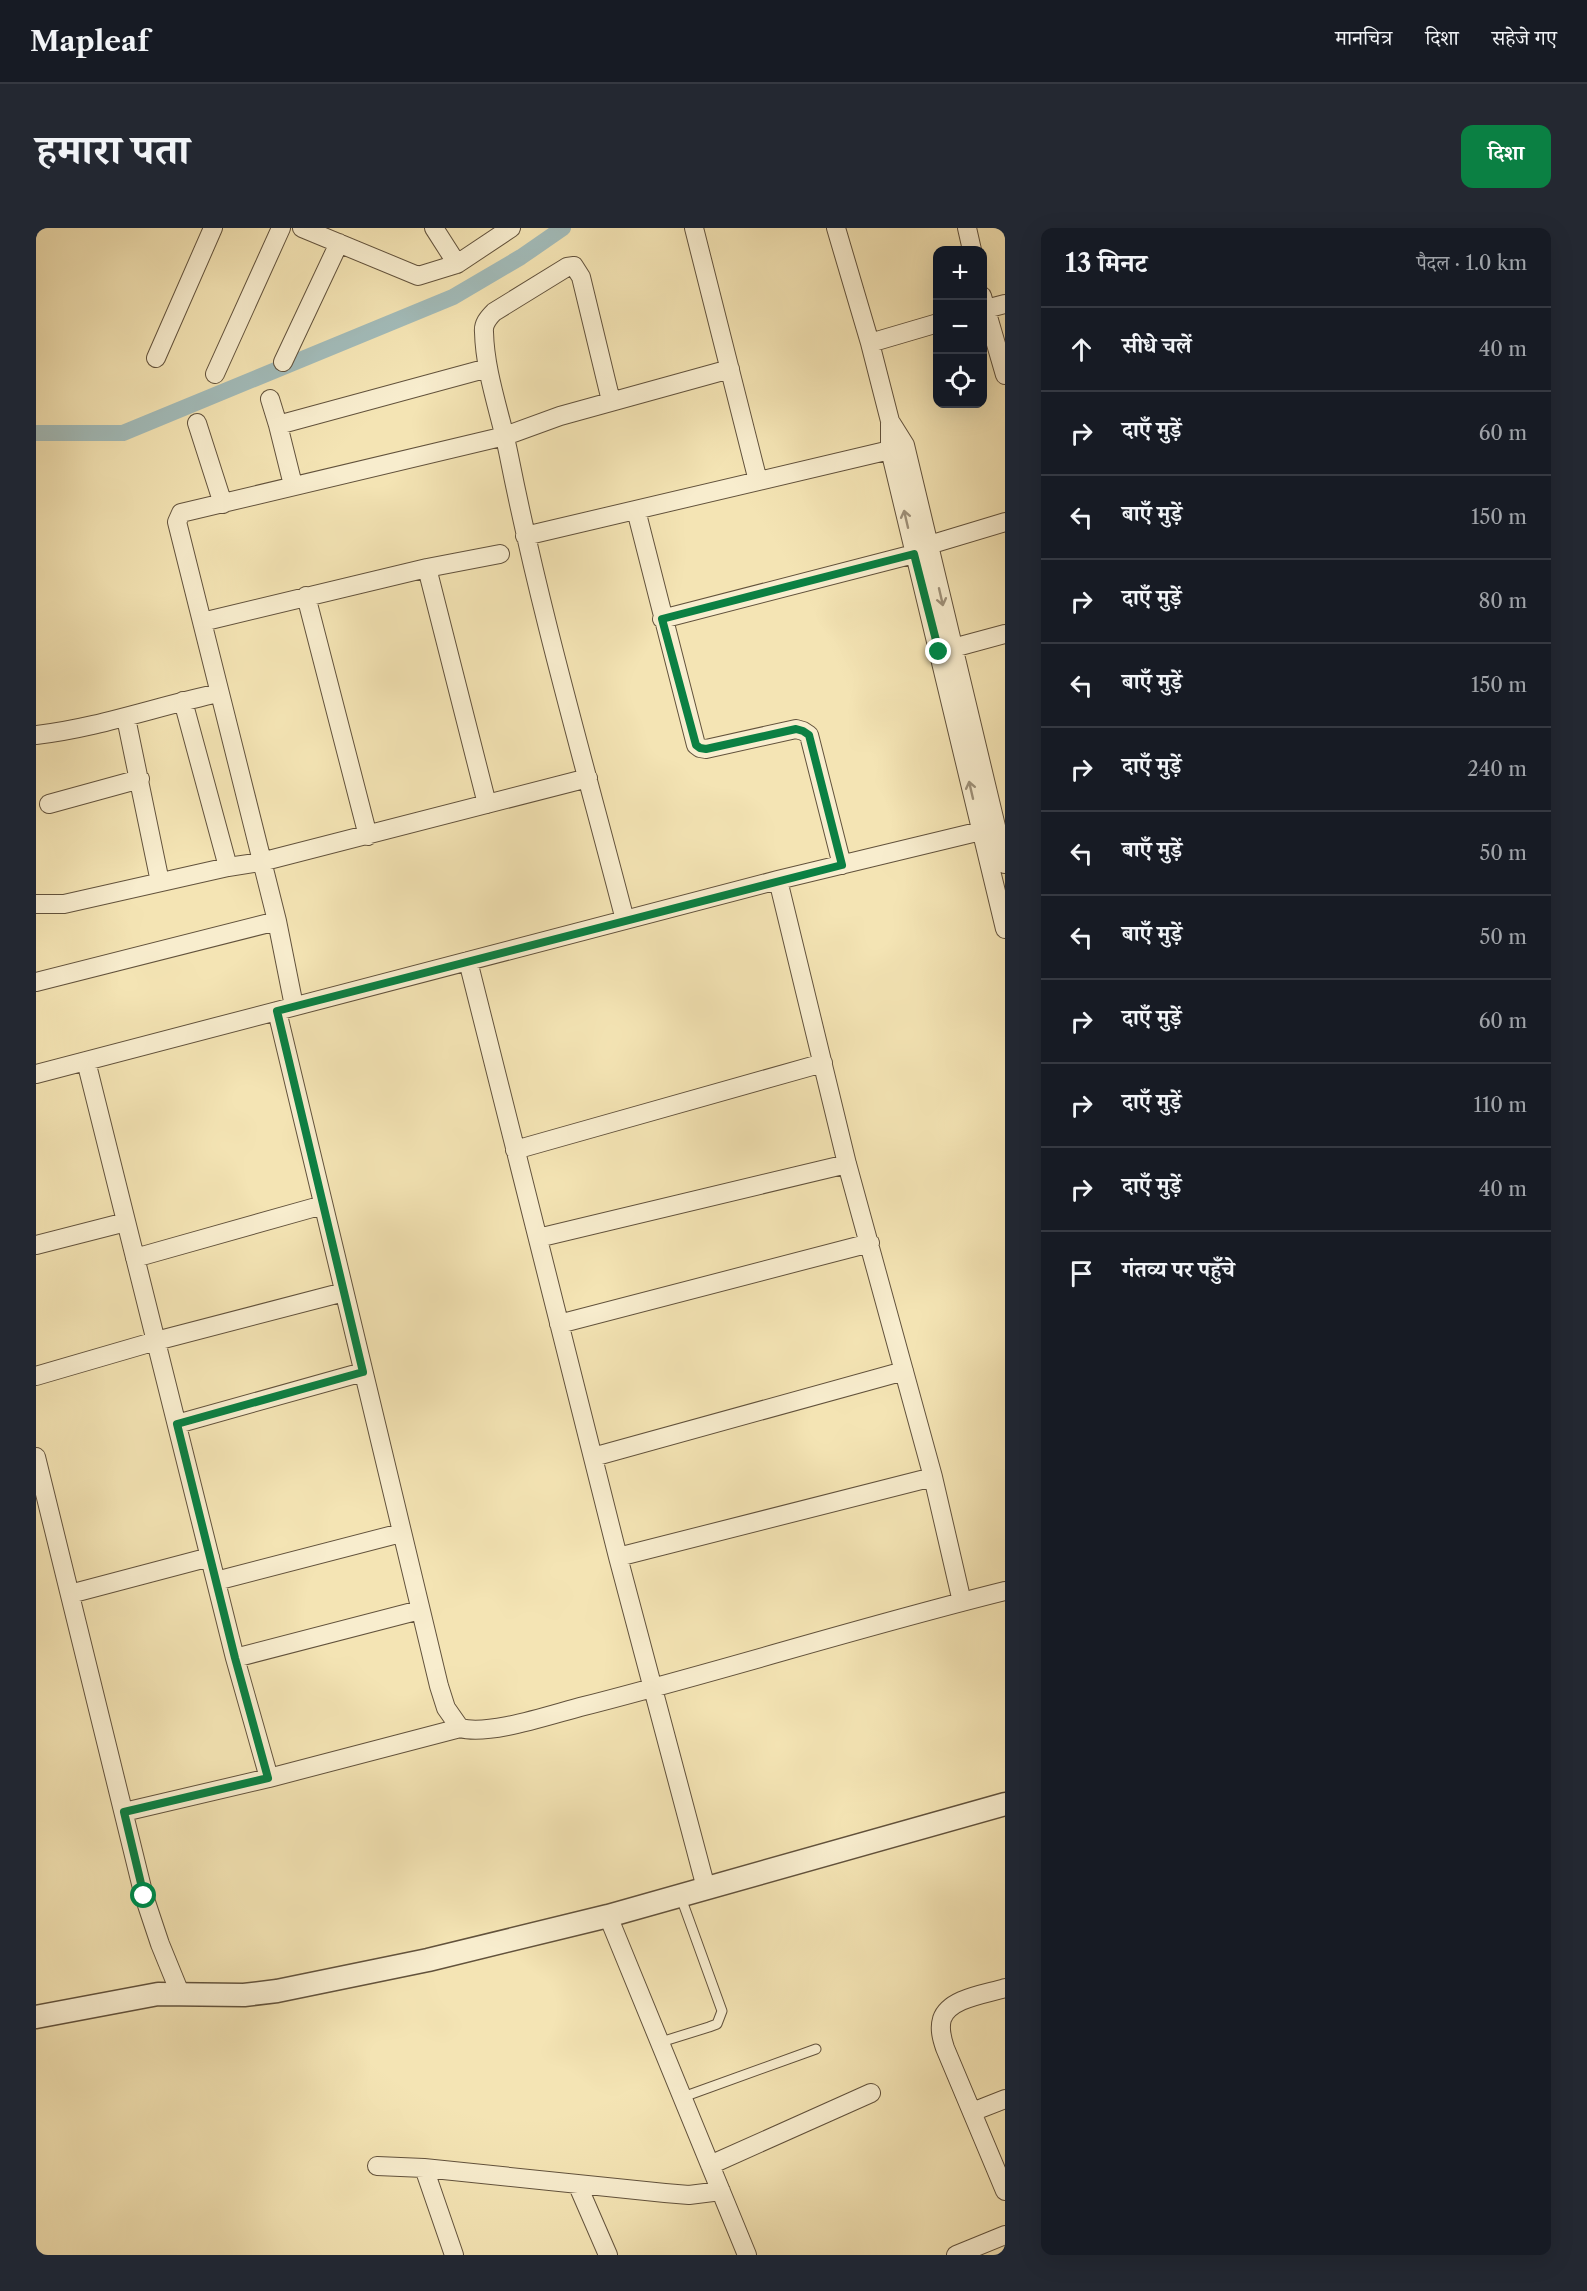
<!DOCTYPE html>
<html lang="hi">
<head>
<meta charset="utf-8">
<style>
	body { margin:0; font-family:"Libre Caslon Text","Noto Serif Devanagari",serif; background:#242831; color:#f1f3f6 }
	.controls { position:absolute; right:18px; top:18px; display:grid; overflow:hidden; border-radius:12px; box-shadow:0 6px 24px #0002 }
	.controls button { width:54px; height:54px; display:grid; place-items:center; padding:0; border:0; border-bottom:2px solid #363941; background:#171b24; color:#f1f3f6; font:30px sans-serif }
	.stop { position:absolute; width:18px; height:18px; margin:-14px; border:4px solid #0b8043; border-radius:50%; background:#fff }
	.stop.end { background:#0b8043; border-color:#fff; box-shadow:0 2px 6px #0008 }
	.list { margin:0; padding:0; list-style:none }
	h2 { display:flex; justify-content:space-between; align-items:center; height:78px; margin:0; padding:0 24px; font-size:26px }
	h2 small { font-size:20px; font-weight:400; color:#9ea1a6 }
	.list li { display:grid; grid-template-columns:39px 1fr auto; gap:18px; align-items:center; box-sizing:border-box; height:84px; padding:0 24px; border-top:2px solid #363941 }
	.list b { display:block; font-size:22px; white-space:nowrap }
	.list em { font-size:20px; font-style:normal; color:#9ea1a6 }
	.icon { flex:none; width:33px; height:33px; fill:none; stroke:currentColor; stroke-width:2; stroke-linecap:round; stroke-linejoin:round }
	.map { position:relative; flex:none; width:969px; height:2027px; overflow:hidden; border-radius:12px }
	header { display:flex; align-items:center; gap:36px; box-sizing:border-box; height:84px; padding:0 30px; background:#171b24; border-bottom:2px solid #363941 }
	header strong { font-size:28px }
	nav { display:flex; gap:33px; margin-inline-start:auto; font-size:21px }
	.intro { display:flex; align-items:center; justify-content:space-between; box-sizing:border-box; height:144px; padding:0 36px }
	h1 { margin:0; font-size:42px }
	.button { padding:15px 27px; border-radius:12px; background:#0b8043; color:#fff; font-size:21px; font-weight:700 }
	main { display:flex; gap:36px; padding:0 36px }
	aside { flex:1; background:#171b24; border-radius:12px; box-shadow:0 6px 24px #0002 }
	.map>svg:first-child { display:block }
</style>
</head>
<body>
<header>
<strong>Mapleaf</strong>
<nav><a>मानचित्र</a><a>दिशा</a><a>सहेजे गए</a></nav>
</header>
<div class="intro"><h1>हमारा पता</h1><a class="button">दिशा</a></div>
<main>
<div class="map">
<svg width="969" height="2027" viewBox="0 0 969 2027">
	<rect width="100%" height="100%" fill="#f4e4b4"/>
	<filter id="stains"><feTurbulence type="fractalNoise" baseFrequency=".00333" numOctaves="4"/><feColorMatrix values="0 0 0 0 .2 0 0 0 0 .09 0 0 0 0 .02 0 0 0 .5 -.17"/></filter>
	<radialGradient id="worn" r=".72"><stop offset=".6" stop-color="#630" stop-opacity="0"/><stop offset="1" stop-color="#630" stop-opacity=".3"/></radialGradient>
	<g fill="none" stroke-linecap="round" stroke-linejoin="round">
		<path stroke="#a2bbb9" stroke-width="16" d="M0,205H87L417,69L485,29L527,0"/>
		<defs>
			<path id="service" d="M625,1814L673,1799L681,1796L686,1783L644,1667
				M647,1869L780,1821"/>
			<path id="minor" d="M266,0L382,48L421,36
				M398,0L421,36L475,0
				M658,0L722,253
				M800,0L834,115L854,193V222L969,701
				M931,0L936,22
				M946,68L969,147
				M946,82L969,76
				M834,115L902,95
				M120,130L177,0
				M247,134L303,15
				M179,146L245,0
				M234,171L242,197
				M575,173L545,49L538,38L531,39L458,84C452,90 447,96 448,104C449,146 465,187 473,228C504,384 549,538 589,692
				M854,193L869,217L969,636
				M161,195L187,276
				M257,257L242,197L452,140
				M600,282L660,517L664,520L670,521L760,501L767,503L773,507L806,637
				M489,308L854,222
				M893,317L969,294
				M391,340L464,326
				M270,368L332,608
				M626,391L878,326
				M166,394L391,340L451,576
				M917,420L969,406
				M147,473L192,639
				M90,490L124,654
				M0,507C62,500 122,478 183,465
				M13,576L104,551
				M742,652L811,936L897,1249L926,1374
				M0,676H28L192,639L225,634L552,550
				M432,733L582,1329L670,1660
				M0,754L241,693
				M258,778L241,693L141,294L145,285L469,208L524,188L694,141
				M241,783L403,1458L410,1480L424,1500C454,1508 516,1486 548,1478C689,1442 828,1398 969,1363
				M50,833L199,1430L233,1550
				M0,846L742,652L945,603
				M479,922L787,835
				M502,1010L811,936
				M0,1017L90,994
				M99,1030L287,977
				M523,1096L834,1015
				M0,1148L120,1113L308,1064
				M141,1196L327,1144
				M0,1229L108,1668L124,1716L144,1765
				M557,1229L868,1143
				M582,1329L897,1249
				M180,1353L365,1305
				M34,1366L174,1329
				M199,1430L384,1382
				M88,1584L233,1550L424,1500
				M572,1688L711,2027
				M969,1760C950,1766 913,1770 906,1791C903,1801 906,1811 909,1820L969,1963
				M936,1884L969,1871
				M674,1937L835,1865
				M341,1938L388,1940L629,1965L653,1967L685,1963
				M388,1940L418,2027
				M542,1958L572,2027
				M920,2027L969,2007"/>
			<path id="tertiary" d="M0,1789L122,1766L208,1767L241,1763L392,1732L572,1688L969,1576"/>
		</defs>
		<use href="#service" stroke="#62523c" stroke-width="11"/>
		<use href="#minor" stroke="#62523c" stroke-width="20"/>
		<use href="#tertiary" stroke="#62523c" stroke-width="25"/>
		<use href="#service" stroke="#f8edce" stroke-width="9"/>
		<use href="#minor" stroke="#f8edce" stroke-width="18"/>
		<use href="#tertiary" stroke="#f8edce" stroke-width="22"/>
	</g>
	<defs><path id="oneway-shaft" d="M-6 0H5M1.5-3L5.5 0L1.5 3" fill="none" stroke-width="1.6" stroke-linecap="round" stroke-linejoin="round" transform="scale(1.5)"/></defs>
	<g stroke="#9f927a">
		<use href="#oneway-shaft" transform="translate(870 291) rotate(-103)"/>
		<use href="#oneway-shaft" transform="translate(905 369) rotate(77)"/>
		<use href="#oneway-shaft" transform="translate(935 562) rotate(-103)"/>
	</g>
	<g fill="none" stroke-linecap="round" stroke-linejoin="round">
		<path stroke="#0b8043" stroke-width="8" d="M108,1668L88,1584L232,1550L199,1430L141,1196L327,1144L241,783L806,637L773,507L767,503L760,501L670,521L664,520L660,517L626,391L878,326L903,424"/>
	</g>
	<rect width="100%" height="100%" filter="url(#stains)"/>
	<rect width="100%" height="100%" fill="url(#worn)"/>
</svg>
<div class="controls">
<button>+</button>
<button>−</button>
<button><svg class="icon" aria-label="locate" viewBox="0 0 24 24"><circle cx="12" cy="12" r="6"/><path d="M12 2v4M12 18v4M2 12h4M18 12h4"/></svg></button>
</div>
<div class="stop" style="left:108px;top:1668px"></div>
<div class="stop end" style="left:903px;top:424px"></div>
</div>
<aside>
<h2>13 मिनट<small>पैदल · 1.0 km</small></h2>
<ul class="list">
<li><svg class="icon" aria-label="ahead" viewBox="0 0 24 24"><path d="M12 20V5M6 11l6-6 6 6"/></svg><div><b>सीधे चलें</b></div><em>40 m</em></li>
<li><svg class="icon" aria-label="right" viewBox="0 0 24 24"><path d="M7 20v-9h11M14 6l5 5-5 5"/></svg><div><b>दाएँ मुड़ें</b></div><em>60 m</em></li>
<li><svg class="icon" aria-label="left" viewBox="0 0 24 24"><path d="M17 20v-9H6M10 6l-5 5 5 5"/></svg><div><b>बाएँ मुड़ें</b></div><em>150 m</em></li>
<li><svg class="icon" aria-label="right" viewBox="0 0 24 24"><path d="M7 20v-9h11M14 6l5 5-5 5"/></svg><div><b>दाएँ मुड़ें</b></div><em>80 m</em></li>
<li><svg class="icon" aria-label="left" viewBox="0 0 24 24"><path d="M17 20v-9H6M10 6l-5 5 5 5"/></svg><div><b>बाएँ मुड़ें</b></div><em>150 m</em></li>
<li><svg class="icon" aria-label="right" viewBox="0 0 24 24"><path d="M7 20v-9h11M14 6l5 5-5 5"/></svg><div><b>दाएँ मुड़ें</b></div><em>240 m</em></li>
<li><svg class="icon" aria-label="left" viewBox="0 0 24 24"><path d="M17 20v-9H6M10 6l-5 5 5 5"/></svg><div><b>बाएँ मुड़ें</b></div><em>50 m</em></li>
<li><svg class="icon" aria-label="left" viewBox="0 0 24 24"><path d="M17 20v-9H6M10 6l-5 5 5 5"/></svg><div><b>बाएँ मुड़ें</b></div><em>50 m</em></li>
<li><svg class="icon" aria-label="right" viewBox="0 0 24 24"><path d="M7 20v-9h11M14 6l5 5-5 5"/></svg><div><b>दाएँ मुड़ें</b></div><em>60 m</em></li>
<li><svg class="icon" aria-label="right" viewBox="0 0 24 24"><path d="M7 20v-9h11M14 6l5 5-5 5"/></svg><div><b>दाएँ मुड़ें</b></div><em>110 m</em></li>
<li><svg class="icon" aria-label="right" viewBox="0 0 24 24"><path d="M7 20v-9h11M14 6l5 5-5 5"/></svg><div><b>दाएँ मुड़ें</b></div><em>40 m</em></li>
<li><svg class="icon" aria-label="arrive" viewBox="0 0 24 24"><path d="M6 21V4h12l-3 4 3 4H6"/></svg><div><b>गंतव्य पर पहुँचे</b></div></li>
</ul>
</aside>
</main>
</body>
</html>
